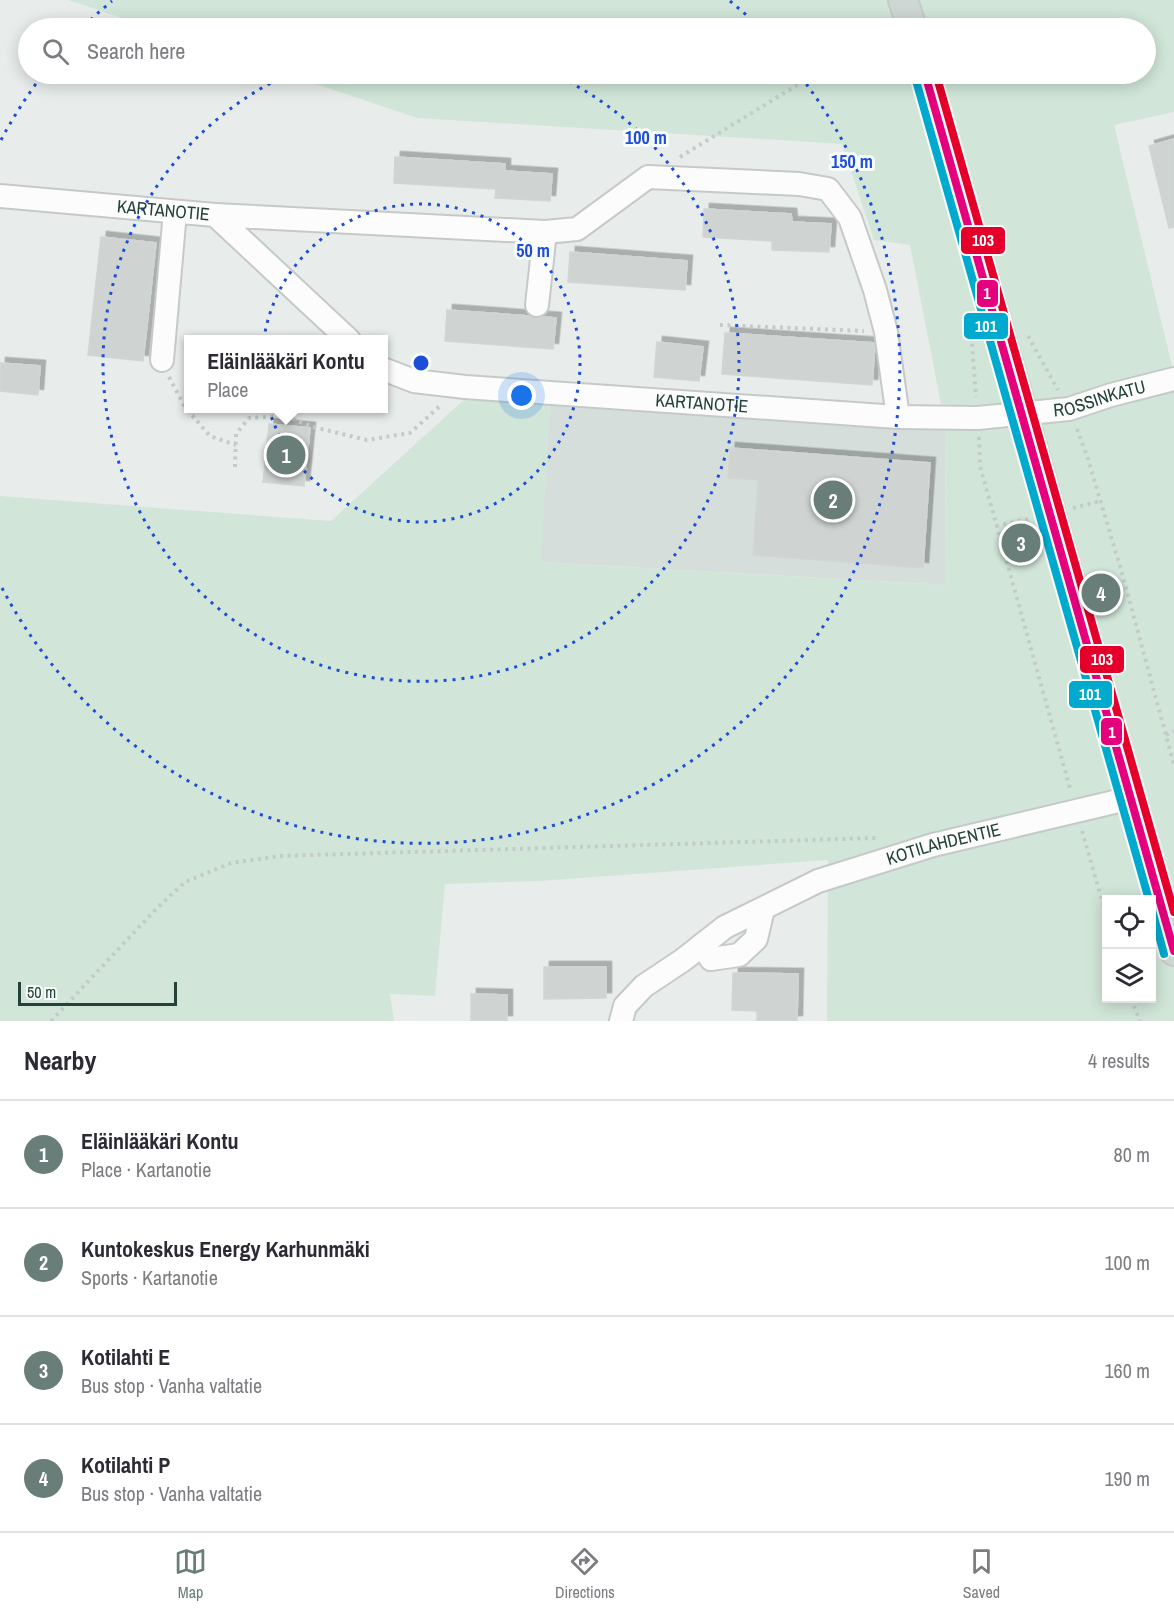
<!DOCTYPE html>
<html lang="en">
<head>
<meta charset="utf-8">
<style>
	body { margin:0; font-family:"Archivo Narrow",sans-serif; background:#f7f7f7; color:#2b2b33 }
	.controls { position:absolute; right:18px; bottom:18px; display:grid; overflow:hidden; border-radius:0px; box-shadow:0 3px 15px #0003 }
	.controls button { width:54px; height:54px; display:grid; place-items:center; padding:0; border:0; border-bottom:2px solid #e1e1e2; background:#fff; color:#2b2b33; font:30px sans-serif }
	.scale { position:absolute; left:18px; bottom:15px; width:159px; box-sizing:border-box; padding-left:6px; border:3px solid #24423a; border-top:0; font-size:16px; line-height:21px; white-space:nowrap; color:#24423a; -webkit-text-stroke:4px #f7fbf9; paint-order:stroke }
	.you { position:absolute; left:522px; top:396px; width:21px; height:21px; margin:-15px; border:4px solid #fff; border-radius:50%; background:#1a73e8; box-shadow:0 0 0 9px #1a73e833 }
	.badge { display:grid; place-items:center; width:39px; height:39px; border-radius:50%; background:#697e78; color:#fff; font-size:20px; font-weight:700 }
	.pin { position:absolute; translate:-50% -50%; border:3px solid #fff; box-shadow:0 2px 6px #0006 }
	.popup { position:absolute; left:184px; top:335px; width:204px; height:78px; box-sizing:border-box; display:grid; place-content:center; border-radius:0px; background:#fff; filter:drop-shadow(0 2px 4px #0005); font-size:20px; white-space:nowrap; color:#7c7c81 }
	.popup b { font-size:22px; color:#2b2b33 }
	.popup::after { content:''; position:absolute; left:50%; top:100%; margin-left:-12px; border:12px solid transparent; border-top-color:#fff }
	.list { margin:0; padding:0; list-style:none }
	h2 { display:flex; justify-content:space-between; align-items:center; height:78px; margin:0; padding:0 24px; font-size:26px }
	h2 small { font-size:20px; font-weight:400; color:#7c7c81 }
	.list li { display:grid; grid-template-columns:39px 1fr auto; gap:18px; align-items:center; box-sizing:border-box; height:108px; padding:0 24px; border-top:2px solid #e1e1e2 }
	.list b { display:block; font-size:22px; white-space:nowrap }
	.list p { margin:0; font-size:20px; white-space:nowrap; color:#7c7c81 }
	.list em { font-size:20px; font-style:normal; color:#7c7c81 }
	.icon { flex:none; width:33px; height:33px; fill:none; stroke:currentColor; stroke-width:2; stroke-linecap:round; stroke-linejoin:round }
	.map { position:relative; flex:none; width:1174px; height:1021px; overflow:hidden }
	.search { position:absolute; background:#fff; box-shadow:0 3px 15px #0003; left:18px; right:18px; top:18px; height:66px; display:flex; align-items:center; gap:15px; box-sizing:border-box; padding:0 21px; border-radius:33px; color:#7c7c81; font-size:22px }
	.sheet { height:510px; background:#fff }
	nav { display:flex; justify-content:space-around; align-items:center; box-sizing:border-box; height:84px; border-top:2px solid #e1e1e2; background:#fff; font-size:16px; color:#7c7c81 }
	nav a { display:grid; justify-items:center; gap:3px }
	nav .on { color:#697e78 }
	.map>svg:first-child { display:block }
</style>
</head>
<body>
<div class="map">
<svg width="1174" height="1021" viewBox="0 0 1174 1021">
	<defs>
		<filter id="shadow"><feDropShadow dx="5.5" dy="-5.5" stdDeviation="0" flood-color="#0004"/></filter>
	</defs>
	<rect width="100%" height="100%" fill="#e8edeb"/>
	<path fill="#d6dedb" d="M550,402L945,429L946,585L540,562Z"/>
	<path fill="#d1e6d8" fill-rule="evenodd" d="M68,0H1174V112L1114,125L1174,374V1021H827L828,860L539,881L445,884L435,996L390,994L394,1021H0V496L331,521L468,396L550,402L541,562L946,585L945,429H957V405L941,404L910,245L874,240L842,144L417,118L286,74H1146V28H153ZM1106,900H1152V999H1106Z"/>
	<path fill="#cfd4d2" stroke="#d1d6d4" stroke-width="1.5" filter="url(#shadow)" d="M1174,139V227L1169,228L1149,146Z
		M395,157L505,164V171L552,174L550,201L495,198L496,189L394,183Z
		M704,209L791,214L792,222L831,224L829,252L772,250V241L703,237Z
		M101,237L156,243L143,361L88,355Z
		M570,252L687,261L685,290L568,282Z
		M447,310L556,318L553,349L445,341Z
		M725,333L875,343L872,385L722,374Z
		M657,342L703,347L699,381L654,377Z
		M0,363L40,366L38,395L0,391Z
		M269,424L310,428L304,486L263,482Z
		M730,448L930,463L923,568L753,555L758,480L728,478Z
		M544,967H606V998L544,999Z
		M733,973L798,974L797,1021H757V1011L732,1010Z
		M471,994L507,995V1021H471Z"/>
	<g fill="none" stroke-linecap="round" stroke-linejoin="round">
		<defs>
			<g id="minor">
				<path id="s1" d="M0,196L215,215L349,340"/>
				<path d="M215,215L545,232L537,305"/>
				<path d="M545,232L577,229L648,177L799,184L828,189L850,218L875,290L886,332L898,417"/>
				<path d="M162,360L175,212"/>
				<path id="s2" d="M383,369L414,381L465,387L898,417L978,418L1069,409L1111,395L1174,379"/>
				<path d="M702,945L711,959L739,955L756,939L763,909"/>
				<path id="s3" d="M621,1021L625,1006L644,986L683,960L725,927L818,881L933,845L1131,798"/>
			</g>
			<path id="major" d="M903,0L912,28
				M925,74L1023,414L1174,951"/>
		</defs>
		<use href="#minor" stroke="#c5cac8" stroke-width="26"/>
		<use href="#major" stroke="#c3ccc9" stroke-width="32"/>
		<path stroke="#c3ccca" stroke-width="4" stroke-dasharray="3 4.5" stroke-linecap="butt" d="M876,28L884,21
			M680,157L815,74
			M720,325L864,331
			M971,329L976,397
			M1028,336L1058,390
			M169,377L185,407L210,436L236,445
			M1077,429L1087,456L1122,573L1174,765
			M979,437L980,466L1071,792
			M235,467L236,434L249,418L285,416L313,427L367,440L410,433L440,406
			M1073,508L1100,501
			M996,526L1028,519
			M1166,735L1174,731
			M1082,831L1106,914
			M1131,999L1140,1021
			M51,1021L156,909L185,882L231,863L280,856L876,838"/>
		<use href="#minor" stroke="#fcfcfc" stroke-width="22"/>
		<use href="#major" stroke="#cfd7d5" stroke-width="28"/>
		<defs>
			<path id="bus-1" d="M925,74L1174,951"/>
			<path id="bus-2" d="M915,77L1149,900
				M1152,910L1164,954"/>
			<path id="bus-3" d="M936,74L1174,912"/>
		</defs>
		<use href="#bus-1" stroke="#f7fbf9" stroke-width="12"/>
		<use href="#bus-2" stroke="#f7fbf9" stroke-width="12"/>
		<use href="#bus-3" stroke="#f7fbf9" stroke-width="12"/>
		<use href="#bus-1" stroke="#e5007d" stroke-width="8"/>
		<use href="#bus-2" stroke="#00a9ce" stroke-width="8"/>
		<use href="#bus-3" stroke="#e4002b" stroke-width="8"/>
	</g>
	<g fill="none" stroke="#1d4ed8" stroke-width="3" stroke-dasharray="3 6">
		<circle cx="421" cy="363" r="159"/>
		<path d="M553 74A318 318 0 1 1 289 74"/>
		<path d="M1 140A476 476 0 0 1 41 77M84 26A476 476 0 0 1 112 1M730 1A476 476 0 0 1 758 26M801 77A476 476 0 1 1 1 586"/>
	</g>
	<g text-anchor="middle" stroke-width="6" stroke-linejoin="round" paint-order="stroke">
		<g font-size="18" fill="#24423a" stroke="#f7fbf9">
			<text dy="6" stroke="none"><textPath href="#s1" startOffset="164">KARTANOTIE</textPath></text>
			<text dy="6" stroke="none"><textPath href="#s2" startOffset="722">ROSSINKATU</textPath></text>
			<text dy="6" stroke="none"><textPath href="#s2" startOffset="322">KARTANOTIE</textPath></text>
			<text dy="6" stroke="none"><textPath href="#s3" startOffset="378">KOTILAHDENTIE</textPath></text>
		</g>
	</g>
	<circle cx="421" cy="363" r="9" fill="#1d4ed8" stroke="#f7fbf9" stroke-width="3"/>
	<g font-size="18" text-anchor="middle" font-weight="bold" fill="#1d4ed8" stroke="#f7fbf9" stroke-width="6" stroke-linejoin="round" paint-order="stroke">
		<text x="646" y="144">100 m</text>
		<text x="852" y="168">150 m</text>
		<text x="533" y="257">50 m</text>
	</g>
	<g stroke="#f7fbf9" stroke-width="2">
		<rect x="960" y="226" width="46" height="29" rx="6" fill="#e4002b"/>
		<rect x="976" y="279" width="23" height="29" rx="6" fill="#e5007d"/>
		<rect x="963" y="312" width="46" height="28" rx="6" fill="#00a9ce"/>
		<rect x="1079" y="645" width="46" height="29" rx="6" fill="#e4002b"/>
		<rect x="1068" y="680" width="45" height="29" rx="6" fill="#00a9ce"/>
		<rect x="1100" y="717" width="23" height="29" rx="6" fill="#e5007d"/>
	</g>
	<g font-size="16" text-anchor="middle" font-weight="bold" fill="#fff">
		<text x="983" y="246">103</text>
		<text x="987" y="299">1</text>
		<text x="986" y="332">101</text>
		<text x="1102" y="665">103</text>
		<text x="1090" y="700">101</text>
		<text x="1112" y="738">1</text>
	</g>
</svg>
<div class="controls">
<button><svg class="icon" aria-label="locate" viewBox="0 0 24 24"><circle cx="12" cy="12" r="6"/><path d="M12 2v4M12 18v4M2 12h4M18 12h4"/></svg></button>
<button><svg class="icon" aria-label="layers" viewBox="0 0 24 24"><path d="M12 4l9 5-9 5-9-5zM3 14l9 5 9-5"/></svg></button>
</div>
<div class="scale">50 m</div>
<div class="you"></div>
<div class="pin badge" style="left:286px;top:455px">1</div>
<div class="popup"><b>Eläinlääkäri Kontu</b>Place</div>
<div class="pin badge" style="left:833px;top:500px">2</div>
<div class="pin badge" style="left:1021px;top:543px">3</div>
<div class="pin badge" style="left:1101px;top:593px">4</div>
<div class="search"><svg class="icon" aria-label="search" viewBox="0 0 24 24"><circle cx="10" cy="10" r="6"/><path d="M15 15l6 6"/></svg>Search here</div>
</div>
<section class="sheet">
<h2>Nearby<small>4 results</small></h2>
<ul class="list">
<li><span class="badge">1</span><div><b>Eläinlääkäri Kontu</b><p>Place · Kartanotie</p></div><em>80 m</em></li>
<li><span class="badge">2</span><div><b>Kuntokeskus Energy Karhunmäki</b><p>Sports · Kartanotie</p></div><em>100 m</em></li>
<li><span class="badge">3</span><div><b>Kotilahti E</b><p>Bus stop · Vanha valtatie</p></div><em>160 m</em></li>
<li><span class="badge">4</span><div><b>Kotilahti P</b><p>Bus stop · Vanha valtatie</p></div><em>190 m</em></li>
</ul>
</section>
<nav>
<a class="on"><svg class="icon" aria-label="map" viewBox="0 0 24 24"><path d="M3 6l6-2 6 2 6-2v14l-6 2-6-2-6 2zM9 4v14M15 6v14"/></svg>Map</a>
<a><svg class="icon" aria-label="directions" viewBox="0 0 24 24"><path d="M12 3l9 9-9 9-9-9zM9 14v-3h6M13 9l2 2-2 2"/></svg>Directions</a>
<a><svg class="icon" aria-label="saved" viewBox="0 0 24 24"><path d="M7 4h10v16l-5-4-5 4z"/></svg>Saved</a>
</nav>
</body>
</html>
